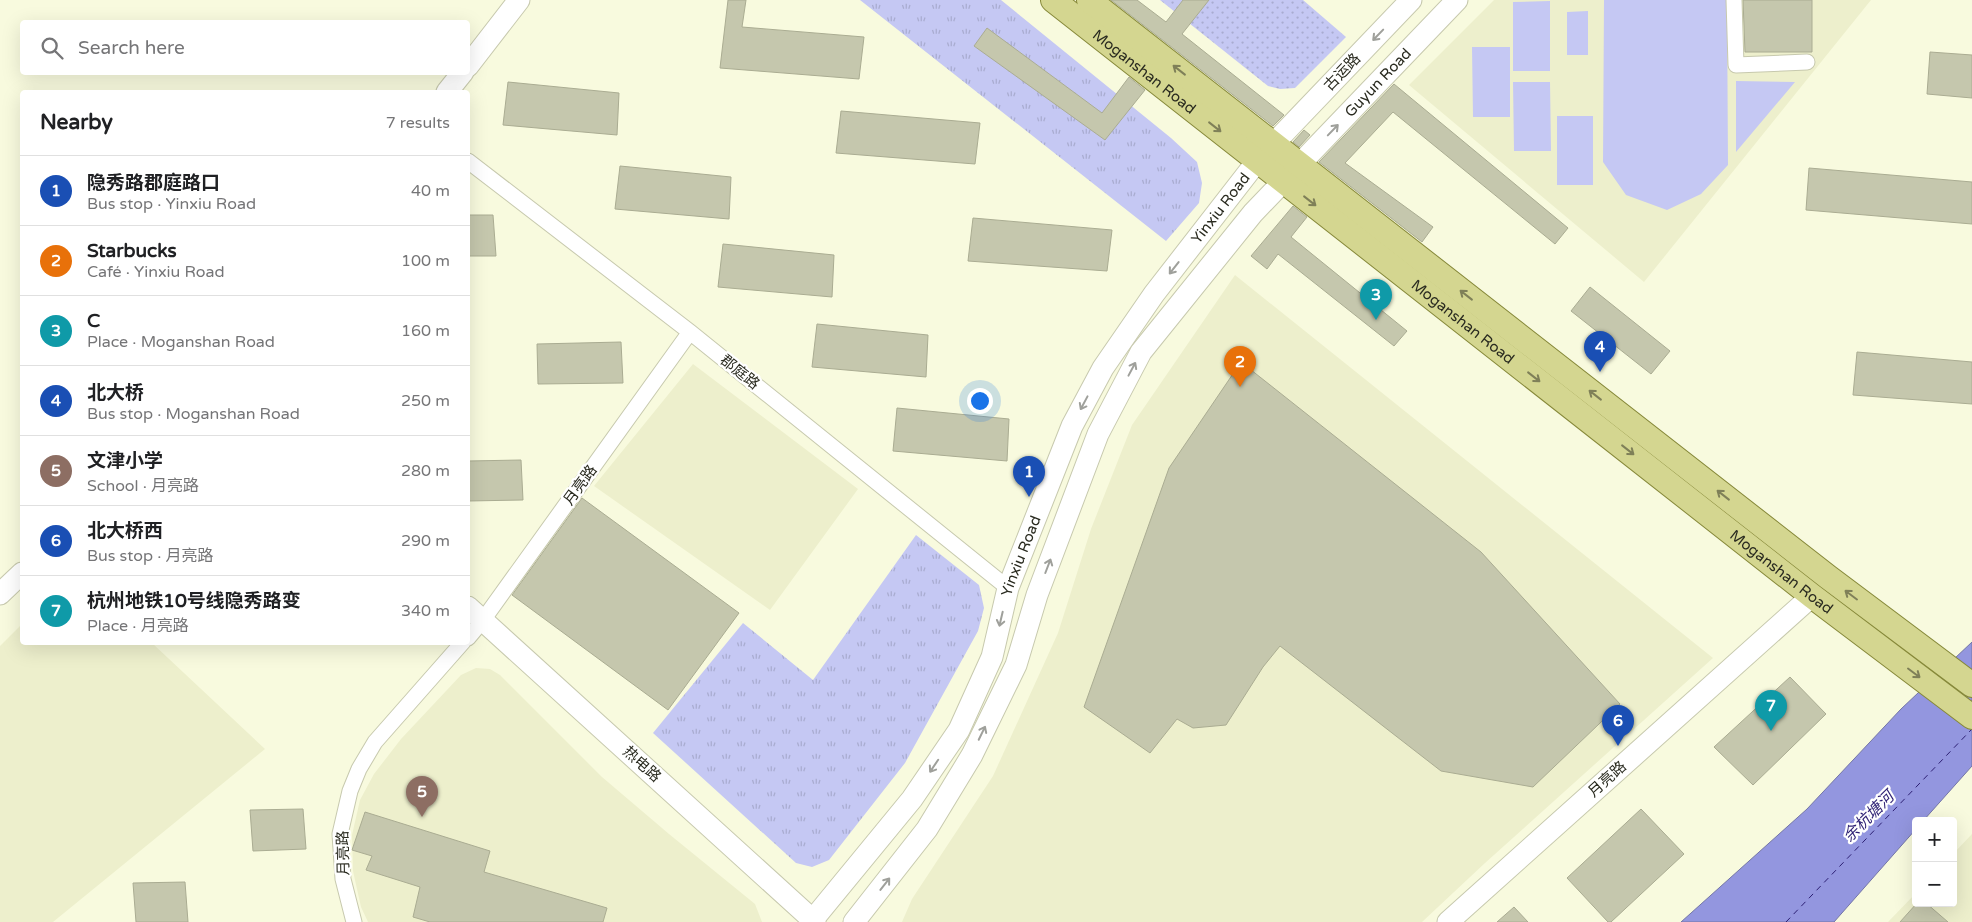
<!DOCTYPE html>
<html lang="en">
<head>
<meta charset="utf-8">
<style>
	body { margin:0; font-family:"Varela Round","Noto Sans SC",sans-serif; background:#f6f6f6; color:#202124 }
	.controls { position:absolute; right:15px; bottom:15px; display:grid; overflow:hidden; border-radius:5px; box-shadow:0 5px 20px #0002 }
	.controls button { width:45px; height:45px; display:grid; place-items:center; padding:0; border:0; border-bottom:1px solid #e0e0e0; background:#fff; color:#202124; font:25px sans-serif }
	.you { position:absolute; left:979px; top:400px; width:18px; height:18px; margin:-12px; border:4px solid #fff; border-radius:50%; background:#1a73e8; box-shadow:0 0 0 8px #1a73e833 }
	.badge { display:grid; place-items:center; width:32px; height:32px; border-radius:50%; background:#716ae5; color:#fff; font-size:16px; font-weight:700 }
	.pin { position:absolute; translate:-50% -41px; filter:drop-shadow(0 1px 2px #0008) }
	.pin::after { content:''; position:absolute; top:26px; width:18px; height:15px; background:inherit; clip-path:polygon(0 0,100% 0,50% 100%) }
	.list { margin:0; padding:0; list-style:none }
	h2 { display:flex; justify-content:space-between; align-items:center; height:65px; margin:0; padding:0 20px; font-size:21px }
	h2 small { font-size:16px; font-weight:400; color:#757577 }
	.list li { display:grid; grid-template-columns:32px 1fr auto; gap:15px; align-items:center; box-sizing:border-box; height:70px; padding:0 20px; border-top:1px solid #e0e0e0 }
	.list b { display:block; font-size:19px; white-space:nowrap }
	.list p { margin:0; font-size:16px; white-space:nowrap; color:#757577 }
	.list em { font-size:16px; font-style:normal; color:#757577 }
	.icon { flex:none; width:28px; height:28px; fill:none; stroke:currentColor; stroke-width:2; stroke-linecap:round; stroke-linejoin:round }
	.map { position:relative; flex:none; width:1972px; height:922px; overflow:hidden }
	.search { position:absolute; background:#fff; box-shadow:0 5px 20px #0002; left:20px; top:20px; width:450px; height:55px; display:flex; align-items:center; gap:12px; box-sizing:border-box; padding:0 18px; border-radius:5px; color:#757577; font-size:19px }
	.panel { position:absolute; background:#fff; box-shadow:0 5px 20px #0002; left:20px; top:90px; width:450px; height:555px; border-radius:5px }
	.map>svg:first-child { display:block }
</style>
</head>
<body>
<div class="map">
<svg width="1972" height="922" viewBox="0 0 1972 922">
	<defs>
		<pattern id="grass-dots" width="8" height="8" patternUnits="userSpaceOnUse" patternTransform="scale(1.25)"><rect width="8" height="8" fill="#c5c8f3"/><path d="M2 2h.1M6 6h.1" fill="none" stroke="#a9acd0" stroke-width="1.8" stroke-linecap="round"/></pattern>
		<pattern id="park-tufts" width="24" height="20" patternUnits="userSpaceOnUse" patternTransform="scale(1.25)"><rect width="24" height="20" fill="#c5c8f3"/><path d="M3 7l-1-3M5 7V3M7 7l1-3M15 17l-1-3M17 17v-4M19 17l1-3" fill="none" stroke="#a9acd0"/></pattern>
	</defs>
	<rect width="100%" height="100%" fill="#f8fade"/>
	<path fill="#edefcc" d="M1494,0H1871L1644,282L1409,85Z
		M1235,275L1713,658L1485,863L1422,922H902L912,899L993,776L1058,633L1091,529L1132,425Z
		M693,364L858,489L770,610L594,486Z
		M22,624V642L152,643L265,749L53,922H0V646Z
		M476,668L490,669L500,675L602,777L669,834L755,904L762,922H368L361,907L353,871L352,835L360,800L374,774L401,739L461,675Z
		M1972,834V922H1888L1916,893V903H1953V854Z"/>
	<path fill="url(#grass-dots)" d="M1160,0H1303L1346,37L1295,88L1280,89L1268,86Z"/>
	<path fill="url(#park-tufts)" d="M860,0H1001L1171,138L1197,162L1202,183L1199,203L1166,241Z
		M916,535L979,585L984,608L978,631L905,763L829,860L812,867L796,863L653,733L743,623L813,680Z"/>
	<path fill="#c5c8f3" d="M1604,0H1727L1728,165L1701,194L1667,210L1626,195L1603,162Z
		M1550,1V71H1513V2Z
		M1588,11V55H1567V12Z
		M1472,47H1510V117H1473Z
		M1736,81L1795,82L1736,152Z
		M1513,82H1550L1551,151H1514Z
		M1557,116H1593V185H1557Z"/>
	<path fill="#9396df" stroke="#7476a6" d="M1972,642V766L1923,821H1916V829L1834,922H1681L1807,809L1901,709Z"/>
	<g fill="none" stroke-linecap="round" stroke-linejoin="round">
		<path stroke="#2c1f73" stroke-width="1" stroke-dasharray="6 5" stroke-linecap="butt" d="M1786,922L1972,729"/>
	</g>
	<path fill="#c5c7ad" stroke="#aaac92" d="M728,0H746L742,27L864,37L859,79L720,68Z
		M1111,0H1137L1166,22L1183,0H1209L1182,34L1284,115L1273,126Z
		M1743,0H1812V52H1745Z
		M987,28L1102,113L1129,77L1145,90L1105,140L974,46Z
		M1930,52L1972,55V98L1927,94Z
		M508,82L619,93L617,135L503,125Z
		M1394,84L1568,228L1555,244L1393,112L1345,163L1433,227L1422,242L1319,162Z
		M841,111L980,123L975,164L836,153Z
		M1304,130L1310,135L1299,147L1293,142Z
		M620,166L731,177L729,219L615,209Z
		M1809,168L1972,182V224L1806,210Z
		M1293,206L1307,217L1291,237L1407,331L1394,346L1278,254L1267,269L1251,256Z
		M468,215H493L496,256H468Z
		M973,218L1112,230L1107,271L968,261Z
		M723,244L834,255L832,297L718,287Z
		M1590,287L1670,351L1651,374L1571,311Z
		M817,324L928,335L926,377L812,367Z
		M621,342L623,383L538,384L537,344Z
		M1857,352L1972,362V404L1853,395Z
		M1241,362L1481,552L1620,704L1533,787L1441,771L1280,646L1263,667L1226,725L1193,728L1177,719L1150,753L1084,707L1169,468Z
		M897,408L1009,419L1007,461L893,451Z
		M521,460L523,500L468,501V461Z
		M582,498L739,613L668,710L512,595Z
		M1790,677L1826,714L1753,785L1714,747Z
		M303,809L306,849L253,851L250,810Z
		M1641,809L1684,854L1611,922H1608L1567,878Z
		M365,812L490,851L484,872L607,908L603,922H430L413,917L420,887L366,870L372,856L352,850Z
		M185,882L188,922H136L133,883Z
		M1917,903H1926L1948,922H1900Z
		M1514,907L1528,922H1497Z"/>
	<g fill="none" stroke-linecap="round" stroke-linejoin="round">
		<defs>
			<path id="street" d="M1734,0L1736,65L1807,62
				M468,161L690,332L1008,588
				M468,638L483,620L690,332
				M354,922L343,879L340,834L350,791L359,769L375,742L463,642"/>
			<g id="secondary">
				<path d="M468,66L519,0"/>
				<path d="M447,92L463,72"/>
				<path d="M0,594L22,573"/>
				<path d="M468,607L815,922"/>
				<path id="s1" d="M811,922L912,799L959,730L992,657L1008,588L1072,426L1103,368L1154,294L1258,160L1411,0"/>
				<path id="s2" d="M854,922L927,829L972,755L1016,665L1037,595L1098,434L1141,352L1253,213L1457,0"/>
				<path d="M1448,922L1812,596"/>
			</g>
			<g id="primary">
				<path id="s3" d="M1053,0L1812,596L1972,717"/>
				<path d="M1089,0L1828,577L1972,685"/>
			</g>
		</defs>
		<use href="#street" stroke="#c7c9ae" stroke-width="17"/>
		<use href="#secondary" stroke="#c7c9ae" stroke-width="23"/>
		<use href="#primary" stroke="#868839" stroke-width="26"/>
		<use href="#street" stroke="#fff" stroke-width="15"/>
		<use href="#secondary" stroke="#fff" stroke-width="21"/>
		<use href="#primary" stroke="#d4d690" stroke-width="24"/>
	</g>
	<defs><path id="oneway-shaft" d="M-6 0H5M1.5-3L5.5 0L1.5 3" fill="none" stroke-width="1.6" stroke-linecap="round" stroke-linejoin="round" transform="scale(1.25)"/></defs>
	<g stroke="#9fa09b">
		<use href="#oneway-shaft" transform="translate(1378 35) rotate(134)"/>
		<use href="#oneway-shaft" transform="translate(1333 130) rotate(-46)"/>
		<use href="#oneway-shaft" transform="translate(1174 268) rotate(128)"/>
		<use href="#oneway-shaft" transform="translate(1132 369) rotate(-62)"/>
		<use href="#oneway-shaft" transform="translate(1084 403) rotate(118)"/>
		<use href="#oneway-shaft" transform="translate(1048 566) rotate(-69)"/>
		<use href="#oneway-shaft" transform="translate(1001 619) rotate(103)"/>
		<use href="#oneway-shaft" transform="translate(982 733) rotate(-64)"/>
		<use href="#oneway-shaft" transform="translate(934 766) rotate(124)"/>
		<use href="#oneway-shaft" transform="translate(885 884) rotate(-52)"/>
	</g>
	<g stroke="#7f8058">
		<use href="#oneway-shaft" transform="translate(1179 70) rotate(-142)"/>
		<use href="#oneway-shaft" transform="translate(1215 127) rotate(38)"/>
		<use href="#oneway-shaft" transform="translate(1310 201) rotate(38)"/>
		<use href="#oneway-shaft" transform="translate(1466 295) rotate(-142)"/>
		<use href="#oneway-shaft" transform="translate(1534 377) rotate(38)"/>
		<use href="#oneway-shaft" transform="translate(1595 395) rotate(-142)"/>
		<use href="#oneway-shaft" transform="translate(1628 450) rotate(38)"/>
		<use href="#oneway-shaft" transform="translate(1723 495) rotate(-142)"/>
		<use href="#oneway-shaft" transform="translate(1851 595) rotate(-143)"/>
		<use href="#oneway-shaft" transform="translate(1914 673) rotate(37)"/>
	</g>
	<g text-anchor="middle" stroke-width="4.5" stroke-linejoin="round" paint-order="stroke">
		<g font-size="15" fill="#2a2b20" stroke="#fff">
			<text dy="5" stroke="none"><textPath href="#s3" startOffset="116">Moganshan Road</textPath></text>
			<text transform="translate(1342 72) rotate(-46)" y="5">古运路</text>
			<text dy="5" stroke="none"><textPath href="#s2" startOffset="1002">Guyun Road</textPath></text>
			<text dy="5" stroke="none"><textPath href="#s1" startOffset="832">Yinxiu Road</textPath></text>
			<text dy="5" stroke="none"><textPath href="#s3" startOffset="521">Moganshan Road</textPath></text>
			<text transform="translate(740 372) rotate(39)" y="5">郡庭路</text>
			<text transform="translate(580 485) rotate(-54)" y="5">月亮路</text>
			<text dy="5" stroke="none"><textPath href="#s1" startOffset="428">Yinxiu Road</textPath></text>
			<text dy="5" stroke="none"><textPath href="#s3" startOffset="926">Moganshan Road</textPath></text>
			<text transform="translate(642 764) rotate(42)" y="5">热电路</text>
			<text transform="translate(1607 779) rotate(-42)" y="5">月亮路</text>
			<text transform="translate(343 853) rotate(-91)" y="5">月亮路</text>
		</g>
		<g font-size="16" font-style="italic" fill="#2c1f73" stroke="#fff">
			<text transform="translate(1868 816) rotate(-45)" y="6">余杭塘河</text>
		</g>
	</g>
</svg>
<div class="controls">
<button>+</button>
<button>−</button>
</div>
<div class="you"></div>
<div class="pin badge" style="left:1029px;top:497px;background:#1a4fb4">1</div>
<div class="pin badge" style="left:1240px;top:387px;background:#e8710a">2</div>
<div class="pin badge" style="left:1376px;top:320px;background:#0f9aa8">3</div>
<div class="pin badge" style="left:1600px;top:372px;background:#1a4fb4">4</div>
<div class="pin badge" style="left:422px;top:817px;background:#8d6e63">5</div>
<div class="pin badge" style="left:1618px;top:746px;background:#1a4fb4">6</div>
<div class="pin badge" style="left:1771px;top:731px;background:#0f9aa8">7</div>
<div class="search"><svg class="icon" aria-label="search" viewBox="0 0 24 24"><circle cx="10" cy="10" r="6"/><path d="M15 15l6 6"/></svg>Search here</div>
<section class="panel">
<h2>Nearby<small>7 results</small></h2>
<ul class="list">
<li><span class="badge" style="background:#1a4fb4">1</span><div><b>隐秀路郡庭路口</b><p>Bus stop · Yinxiu Road</p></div><em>40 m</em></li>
<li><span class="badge" style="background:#e8710a">2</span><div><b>Starbucks</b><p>Café · Yinxiu Road</p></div><em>100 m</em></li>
<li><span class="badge" style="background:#0f9aa8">3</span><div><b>C</b><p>Place · Moganshan Road</p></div><em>160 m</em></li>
<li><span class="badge" style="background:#1a4fb4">4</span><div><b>北大桥</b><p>Bus stop · Moganshan Road</p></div><em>250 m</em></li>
<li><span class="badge" style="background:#8d6e63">5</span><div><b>文津小学</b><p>School · 月亮路</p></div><em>280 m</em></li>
<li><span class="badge" style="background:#1a4fb4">6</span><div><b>北大桥西</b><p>Bus stop · 月亮路</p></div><em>290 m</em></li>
<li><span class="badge" style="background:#0f9aa8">7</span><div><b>杭州地铁10号线隐秀路变</b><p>Place · 月亮路</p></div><em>340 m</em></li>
</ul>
</section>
</div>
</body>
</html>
